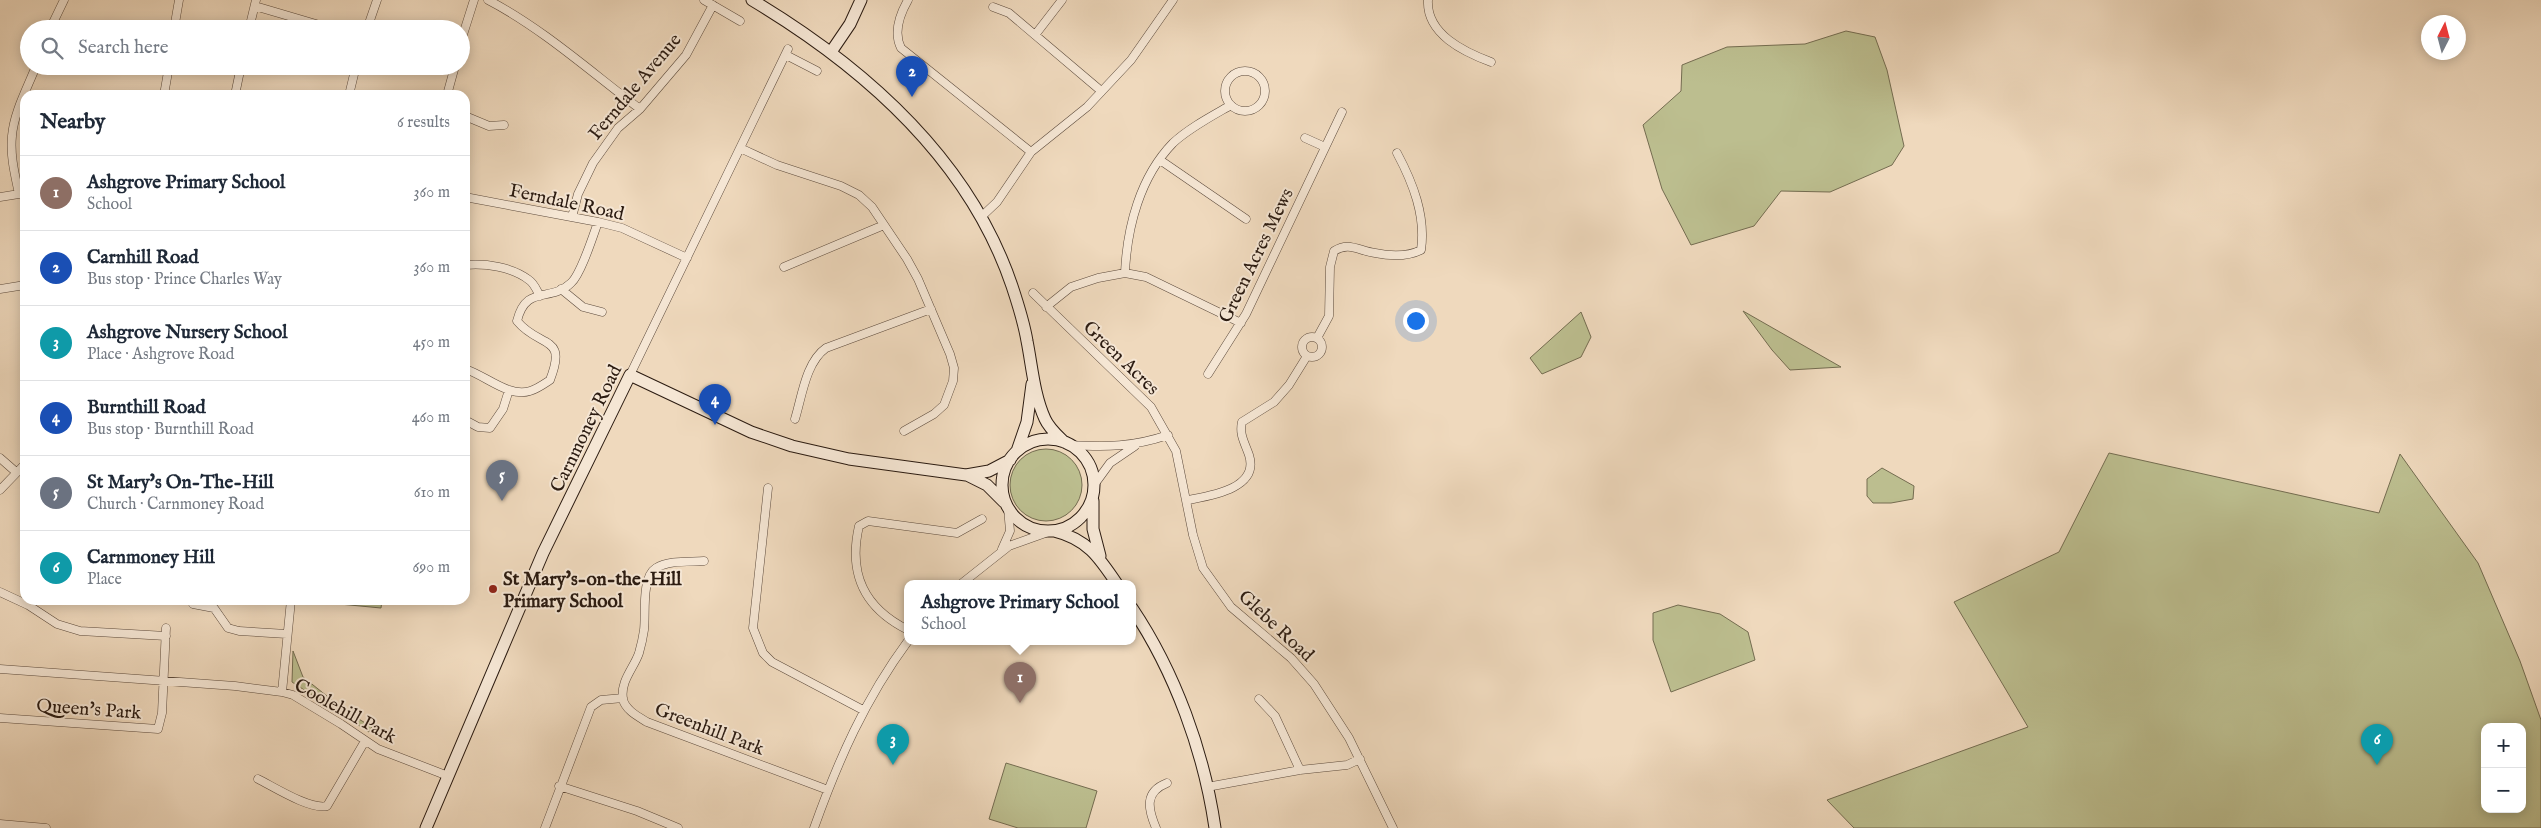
<!DOCTYPE html>
<html lang="en">
<head>
<meta charset="utf-8">
<style>
	body { margin:0; font-family:"IM FELL English",serif; background:#f2f2f3; color:#1f2937 }
	.controls { position:absolute; right:15px; bottom:15px; display:grid; overflow:hidden; border-radius:10px; box-shadow:0 2px 12px #0003 }
	.controls button { width:45px; height:45px; display:grid; place-items:center; padding:0; border:0; border-bottom:1px solid #e0e1e3; background:#fff; color:#1f2937; font:25px sans-serif }
	.compass { position:absolute; left:2421px; top:15px; width:45px; height:45px; border-radius:50%; background:#fff; box-shadow:0 2px 12px #0003; rotate:6deg }
	.you { position:absolute; left:1415px; top:320px; width:18px; height:18px; margin:-12px; border:4px solid #fff; border-radius:50%; background:#1a73e8; box-shadow:0 0 0 8px #1a73e833 }
	.badge { display:grid; place-items:center; width:32px; height:32px; border-radius:50%; background:#8f2418; color:#fff; font-size:16px; font-weight:700 }
	.pin { position:absolute; translate:-50% -41px; filter:drop-shadow(0 1px 2px #0008) }
	.pin::after { content:''; position:absolute; top:26px; width:18px; height:15px; background:inherit; clip-path:polygon(0 0,100% 0,50% 100%) }
	.popup { position:absolute; left:904px; top:580px; width:232px; height:65px; box-sizing:border-box; display:grid; place-content:center; border-radius:10px; background:#fff; filter:drop-shadow(0 1px 4px #0005); font-size:16px; white-space:nowrap; color:#747a83 }
	.popup b { font-size:19px; color:#1f2937 }
	.popup::after { content:''; position:absolute; left:50%; top:100%; margin-left:-10px; border:10px solid transparent; border-top-color:#fff }
	.list { margin:0; padding:0; list-style:none }
	h2 { display:flex; justify-content:space-between; align-items:center; height:65px; margin:0; padding:0 20px; font-size:21px }
	h2 small { font-size:16px; font-weight:400; color:#747a83 }
	.list li { display:grid; grid-template-columns:32px 1fr auto; gap:15px; align-items:center; box-sizing:border-box; height:75px; padding:0 20px; border-top:1px solid #e0e1e3 }
	.list b { display:block; font-size:19px; white-space:nowrap }
	.list p { margin:0; font-size:16px; white-space:nowrap; color:#747a83 }
	.list em { font-size:16px; font-style:normal; color:#747a83 }
	.icon { flex:none; width:28px; height:28px; fill:none; stroke:currentColor; stroke-width:2; stroke-linecap:round; stroke-linejoin:round }
	.map { position:relative; flex:none; width:2541px; height:828px; overflow:hidden }
	.search { position:absolute; background:#fff; box-shadow:0 2px 12px #0003; left:20px; top:20px; width:450px; height:55px; display:flex; align-items:center; gap:12px; box-sizing:border-box; padding:0 18px; border-radius:28px; color:#747a83; font-size:19px }
	.panel { position:absolute; background:#fff; box-shadow:0 2px 12px #0003; left:20px; top:90px; width:450px; height:515px; border-radius:15px }
	.map>svg:first-child { display:block }
</style>
</head>
<body>
<div class="map">
<svg width="2541" height="828" viewBox="0 0 2541 828">
	<rect width="100%" height="100%" fill="#efd9bd"/>
	<filter id="stains"><feTurbulence type="fractalNoise" baseFrequency=".004" numOctaves="4"/><feColorMatrix values="0 0 0 0 .2 0 0 0 0 .09 0 0 0 0 .02 0 0 0 .5 -.17"/></filter>
	<radialGradient id="worn" r=".72"><stop offset=".6" stop-color="#630" stop-opacity="0"/><stop offset="1" stop-color="#630" stop-opacity=".3"/></radialGradient>
	<path fill="#bcbe8f" stroke="#746c50" fill-rule="evenodd" d="M1846,31L1875,37L1887,70L1904,146L1892,165L1830,192L1781,191L1754,226L1691,245L1662,189L1643,125L1681,91L1682,65L1727,47L1805,44Z
		M1743,311L1841,367L1790,370L1772,350Z
		M1581,312L1591,337L1581,357L1542,374L1530,358Z
		M1010 485a36 36 0 1 1 72 0a36 36 0 1 1-72 0Z
		M2109,453L2379,513L2400,454L2478,563L2520,661L2541,720V828H1854L1827,800L2028,727L1954,602L2059,552ZM2485,727H2522V809H2485Z
		M1882,468L1914,486L1913,499L1891,503H1873L1867,496V479Z
		M329,600H382L381,608L329,603Z
		M1678,605L1720,614L1748,632L1755,660L1671,692L1653,640V613Z
		M293,651L303,677L347,712L372,727L369,732L292,682Z
		M1006,763L1097,791L1086,828H1018L989,819Z"/>
	<g fill="none" stroke-linecap="round" stroke-linejoin="round">
		<defs>
			<path id="street" d="M488,0C542,28 591,72 640,109
				M704,0L740,21
				M908,0C900,14 893,32 901,48L1031,152
				M1428,0C1426,34 1464,52 1491,62
				M255,6L333,29
				M993,7L1009,13L1100,90
				M50,29L64,0
				M174,29L179,0
				M249,29L256,0
				M367,29L377,0
				M1035,35L1062,0
				M461,41L474,0
				M786,55L817,71
				M1225 91a20 20 0 1 1 40 0a20 20 0 1 1-40 0Z
				M164,95L169,66
				M235,95L241,66
				M349,95L356,66
				M447,95L455,66
				M465,116L489,126L504,125
				M1305,138L1325,147
				M740,148L777,165L841,186L859,195L872,207L907,259L918,279L950,354L954,368L953,381L944,405L934,414L904,431
				M1160,160L1246,219
				M19,194C15,175 10,156 12,136C14,112 27,89 36,66
				M0,197L25,193
				M465,197L598,222L622,228L687,258
				M572,217L578,194L593,163L618,128L640,109L686,55L713,5
				M981,217L997,202L1031,152L1087,107L1131,60L1173,0
				M465,265C486,263 512,267 529,280C534,283 537,291 540,296
				M784,267L884,225
				M1125,273C1127,227 1140,177 1173,143C1189,128 1212,116 1231,105
				M0,289L25,285
				M561,289L583,307L602,312
				M1033,293L1151,407L1176,451L1193,535L1203,568L1231,607L1291,658L1314,684L1349,738L1393,828
				M1046,307L1071,287L1098,278L1125,273L1146,277L1241,323
				M1302 347a10 10 0 1 1 20 0a10 10 0 1 1-20 0Z
				M1317,338L1329,316L1330,267L1334,251C1349,241 1359,251 1375,253C1390,256 1407,257 1421,250C1426,216 1413,183 1397,153
				M465,369C485,375 509,398 530,391C537,389 544,384 550,380C568,334 540,349 517,321C526,284 550,303 571,283C581,274 593,236 598,222
				M1208,374L1246,314L1342,112
				M630,375L788,49
				M795,419C802,396 806,362 826,348L931,309
				M465,420L478,427L490,428L503,409L509,390
				M1070,445C1106,447 1133,447 1168,435
				M0,458L16,472
				M1094,485L1110,463L1135,446
				M768,488L753,628L763,653L772,662L863,710
				M0,490L25,464
				M1188,500C1209,496 1260,489 1249,455C1245,443 1239,435 1242,422L1274,402L1289,385L1307,356
				M1002,549L1010,531L1008,508
				M704,561C689,562 669,560 656,568C641,577 646,615 644,630C643,637 641,646 639,653C634,668 620,681 623,699C625,710 639,717 647,722L828,790
				M961,584L1009,546L1051,531
				M0,592L28,605L57,624L80,631L166,636
				M193,604L214,608L228,628L239,631L287,634
				M908,630C864,608 848,574 859,526L868,521L957,533L982,519
				M0,669L235,686L282,692L293,695L341,724L378,749L448,776
				M282,692L291,600
				M1259,699L1275,716L1300,770
				M0,718L158,729L162,713L166,628
				M258,779C274,787 310,810 327,806L365,741
				M559,786L637,811L678,828
				M1207,787L1300,770L1347,765L1360,759
				M0,824L46,828
				M545,828L591,707L601,700L623,698
				M814,828C838,761 865,699 908,641
				M1156,828C1148,809 1144,792 1167,783"/>
			<path id="secondary" d="M752,0C864,67 969,159 1012,286C1018,304 1024,323 1027,341C1032,366 1034,395 1045,419C1049,428 1057,435 1064,442
				M831,52L850,24L861,0
				M1002 485a46 46 0 1 1 92 0a46 46 0 1 1-92 0Z
				M1017,451L1027,422L1032,384
				M967,475L987,485L1004,502
				M1093,501V529L1100,556
				M1054,531C1087,539 1099,557 1117,584
				M1132,608C1175,672 1204,752 1215,828
				M426,828L543,553L630,375L751,432L792,446L849,459L966,475L989,471L1010,460"/>
		</defs>
		<use href="#street" stroke="#5c4a3c" stroke-width="9"/>
		<use href="#secondary" stroke="#2b1b11" stroke-width="13"/>
		<use href="#street" stroke="#f5e6d4" stroke-width="8"/>
		<use href="#secondary" stroke="#f5e6d4" stroke-width="11"/>
	</g>
	<circle fill="#8f2418" stroke="#f5e6d4" stroke-width="2" cx="493" cy="589" r="5"/>
	<g text-anchor="middle" stroke-width="4" stroke-linejoin="round" paint-order="stroke">
		<g font-size="19" fill="#2b1b11" stroke="#f5e6d4">
			<text transform="translate(634 86) rotate(-50)" y="7">Ferndale Avenue</text>
			<text transform="translate(567 201) rotate(12)" y="7">Ferndale Road</text>
			<text transform="translate(1255 255) rotate(-64)" y="7">Green Acres Mews</text>
			<text transform="translate(1122 357) rotate(44)" y="7">Green Acres</text>
			<text transform="translate(585 428) rotate(-64)" y="7">Carnmoney Road</text>
			<text transform="translate(1277 625) rotate(43)" y="7">Glebe Road</text>
			<text transform="translate(89 708) rotate(4)" y="7">Queen's Park</text>
			<text transform="translate(346 710) rotate(29)" y="7">Coolehill Park</text>
			<text transform="translate(710 728) rotate(21)" y="7">Greenhill Park</text>
		</g>
		<g font-size="19" font-weight="bold" fill="#2b1b11" stroke="#f5e6d4" text-anchor="start">
			<text x="503" y="585">St Mary's-on-the-Hill<tspan x="503" dy="22">Primary School</tspan></text>
		</g>
	</g>
	<rect width="100%" height="100%" filter="url(#stains)"/>
	<rect width="100%" height="100%" fill="url(#worn)"/>
</svg>
<div class="controls">
<button>+</button>
<button>−</button>
</div>
<svg class="compass" viewBox="-18 -18 36 36"><path d="M0-13l5 13h-10z" fill="#e53935"/><path d="M0 13l5-13h-10z" fill="#747a83"/></svg>
<div class="you"></div>
<div class="pin badge" style="left:1020px;top:703px;background:#8d6e63">1</div>
<div class="popup"><b>Ashgrove Primary School</b>School</div>
<div class="pin badge" style="left:912px;top:97px;background:#1a4fb4">2</div>
<div class="pin badge" style="left:893px;top:765px;background:#0f9aa8">3</div>
<div class="pin badge" style="left:715px;top:425px;background:#1a4fb4">4</div>
<div class="pin badge" style="left:502px;top:501px;background:#6b7280">5</div>
<div class="pin badge" style="left:2377px;top:765px;background:#0f9aa8">6</div>
<div class="search"><svg class="icon" aria-label="search" viewBox="0 0 24 24"><circle cx="10" cy="10" r="6"/><path d="M15 15l6 6"/></svg>Search here</div>
<section class="panel">
<h2>Nearby<small>6 results</small></h2>
<ul class="list">
<li><span class="badge" style="background:#8d6e63">1</span><div><b>Ashgrove Primary School</b><p>School</p></div><em>360 m</em></li>
<li><span class="badge" style="background:#1a4fb4">2</span><div><b>Carnhill Road</b><p>Bus stop · Prince Charles Way</p></div><em>360 m</em></li>
<li><span class="badge" style="background:#0f9aa8">3</span><div><b>Ashgrove Nursery School</b><p>Place · Ashgrove Road</p></div><em>450 m</em></li>
<li><span class="badge" style="background:#1a4fb4">4</span><div><b>Burnthill Road</b><p>Bus stop · Burnthill Road</p></div><em>460 m</em></li>
<li><span class="badge" style="background:#6b7280">5</span><div><b>St Mary's On-The-Hill</b><p>Church · Carnmoney Road</p></div><em>610 m</em></li>
<li><span class="badge" style="background:#0f9aa8">6</span><div><b>Carnmoney Hill</b><p>Place</p></div><em>690 m</em></li>
</ul>
</section>
</div>
</body>
</html>
